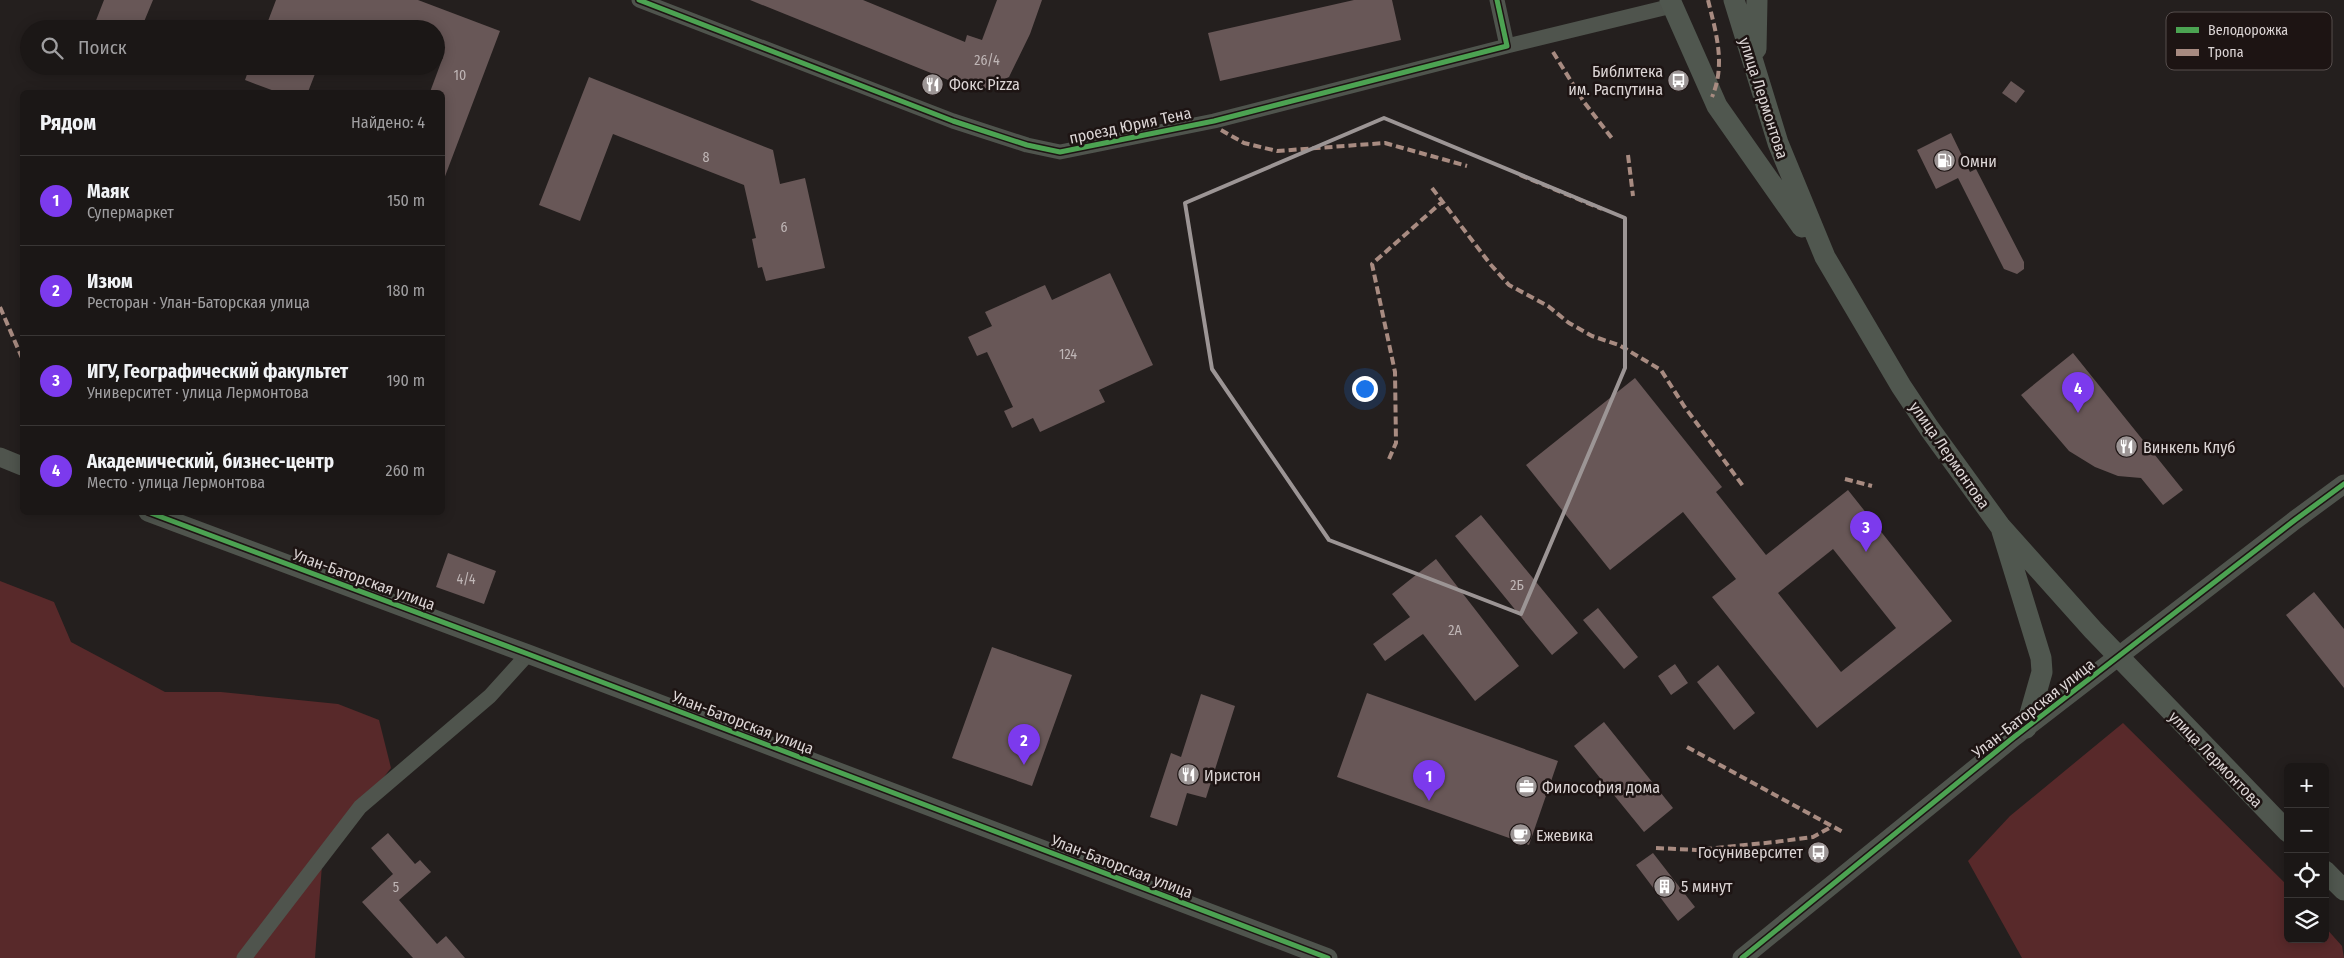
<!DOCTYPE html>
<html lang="ru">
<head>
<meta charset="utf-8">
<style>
	body { margin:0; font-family:"Fira Sans Condensed",sans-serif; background:#24201f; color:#f1f3f6 }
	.controls { position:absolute; right:15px; bottom:15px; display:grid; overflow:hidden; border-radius:8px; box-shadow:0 2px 12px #0003 }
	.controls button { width:45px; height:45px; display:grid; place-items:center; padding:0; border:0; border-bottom:1px solid #393635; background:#1b1716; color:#f1f3f6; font:25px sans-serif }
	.you { position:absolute; left:1364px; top:388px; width:18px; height:18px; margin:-12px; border:4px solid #fff; border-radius:50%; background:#1a73e8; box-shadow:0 0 0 8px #1a73e833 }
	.badge { display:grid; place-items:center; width:32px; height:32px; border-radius:50%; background:#7c3aed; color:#fff; font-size:16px; font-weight:700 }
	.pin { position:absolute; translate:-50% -41px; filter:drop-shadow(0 1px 2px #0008) }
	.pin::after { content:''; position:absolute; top:26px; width:18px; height:15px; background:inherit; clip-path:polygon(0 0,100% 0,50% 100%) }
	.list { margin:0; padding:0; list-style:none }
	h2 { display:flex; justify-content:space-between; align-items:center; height:65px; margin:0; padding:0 20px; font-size:21px }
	h2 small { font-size:16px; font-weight:400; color:#a09fa1 }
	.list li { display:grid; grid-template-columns:32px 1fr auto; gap:15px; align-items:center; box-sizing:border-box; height:90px; padding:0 20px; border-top:1px solid #393635 }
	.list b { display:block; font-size:19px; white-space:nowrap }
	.list p { margin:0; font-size:16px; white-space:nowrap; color:#a09fa1 }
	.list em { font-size:16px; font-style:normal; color:#a09fa1 }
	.icon { flex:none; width:28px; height:28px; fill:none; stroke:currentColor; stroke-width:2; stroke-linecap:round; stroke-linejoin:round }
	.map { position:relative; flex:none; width:2344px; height:958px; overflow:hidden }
	.search { position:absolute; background:#1b1716; box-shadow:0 2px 12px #0003; left:20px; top:20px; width:425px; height:55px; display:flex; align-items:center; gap:12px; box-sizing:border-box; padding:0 18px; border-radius:28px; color:#a09fa1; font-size:19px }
	.panel { position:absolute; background:#1b1716; box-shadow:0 2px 12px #0003; left:20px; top:90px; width:425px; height:425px; border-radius:8px }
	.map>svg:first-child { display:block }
</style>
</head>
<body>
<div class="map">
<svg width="2344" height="958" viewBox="0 0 2344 958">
	<rect width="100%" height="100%" fill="#241f1e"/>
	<path fill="#58292a" d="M0,581L54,602L71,642L165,692H221L338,704L379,720L391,768L360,807L322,865L315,958H0Z
		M2123,723L2288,886V939H2325V927L2342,946L2344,958H2022L1968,861L2010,816Z"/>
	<path fill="#685757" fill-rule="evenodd" d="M104,0H153L141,29H111L95,23Z
		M276,0H418L500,31L444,179L442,92H430L443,57L436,54V29H265Z
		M750,0H863L965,42L967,35L982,40L997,0H1042L1030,34L1009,77L978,92Z
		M1354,0H1392L1401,40L1220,81L1208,33Z
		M250,66H318L308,92H277L245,80Z
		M589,77L773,150L780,184L805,178L825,268L766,281L762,267L758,268L752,239L756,238L744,185L613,134L580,221L539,205Z
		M2011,81L2025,91L2016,103L2002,93Z
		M1951,133L1970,172L1976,169L2024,262V269L2017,274L2004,269L1958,178L1936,189L1917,150Z
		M1110,273L1153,365L1099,390L1105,402L1040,432L1033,418L1012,428L1004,411L1013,407L987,352L977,356L968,337L992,326L985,312L1045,285L1052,300Z
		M2073,353L2183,490L2163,505L2141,478L2118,476L2095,467L2069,451L2021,395Z
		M1635,378L1722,487L1716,492L1766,555L1848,490L1952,621L1817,728L1712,597L1736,579L1683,512L1610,570L1526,465ZM1833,549L1896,628L1841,672L1778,593Z
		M1481,515L1578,633L1552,655L1455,536Z
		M448,553L496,571L484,604L436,587Z
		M1436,559L1519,666L1475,701L1423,634L1385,661L1373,644L1410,617L1392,594Z
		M2314,592L2344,629V688L2286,615Z
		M1598,608L1638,657L1624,669L1583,620Z
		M992,647L1072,675L1032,786L952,758Z
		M1675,664L1688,683L1671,695L1658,676Z
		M1718,665L1755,713L1734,730L1697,682Z
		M1367,693L1558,761L1529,845L1337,777Z
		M1201,694L1235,706L1206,798L1187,793L1177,826L1150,817L1171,753L1181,757Z
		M1604,722L1673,808L1644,832L1574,746Z
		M388,833L415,864L420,860L431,872L399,900L437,944L446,936L465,958H413L362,902L393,874L371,848Z
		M1653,853L1695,907L1678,921L1636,865Z"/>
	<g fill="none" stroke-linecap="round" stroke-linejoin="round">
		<path stroke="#4f544d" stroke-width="15" d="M639,0L953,121L1027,145L1060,152L1214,121L1507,46L1497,0
			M1507,46L1672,6
			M244,958L360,807L490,696L528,654"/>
		<path stroke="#4f544d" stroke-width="19" d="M0,457L22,466
			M148,512L528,654L1328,958
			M1742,958L2014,737L2295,520L2344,484"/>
		<path stroke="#50574f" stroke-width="21" d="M1670,0L1717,106L1802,227
			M1734,0L1778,143L1825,257L1901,386L1929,428L2000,526L2093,630L2288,832
			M1756,49L1757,0
			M2002,531L2041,658L2042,672L2026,728
			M2325,871L2344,890"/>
		<path stroke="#a88b81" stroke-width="4" stroke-dasharray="8 4" stroke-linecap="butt" d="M1708,0C1716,33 1726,64 1712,97
			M1553,52L1584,102L1614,141
			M1221,130L1244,143L1277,151L1385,143L1467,166
			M1628,155L1633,196
			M1520,175L1602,209
			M1432,188L1491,265L1509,285L1548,306L1569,323L1592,336L1619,345L1661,370L1684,406L1743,486
			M0,307L22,358
			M1389,459L1396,443L1395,372L1372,264L1442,202
			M1845,479L1872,486
			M1687,747L1843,832
			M1656,848L1696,850L1775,842L1813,837L1831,827"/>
		<defs>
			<path id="cycleway" d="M639,0L953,121L1027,145L1060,152L1214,121L1507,46L1497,0
				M148,512L528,654L1328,958
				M1742,958L2014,737L2295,520L2344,484"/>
		</defs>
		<use href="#cycleway" stroke="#1d1413" stroke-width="8"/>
		<use href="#cycleway" stroke="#4ca352" stroke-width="5"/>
	</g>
	<path fill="none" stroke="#9c9595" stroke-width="4" stroke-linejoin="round" d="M1384,118L1625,218V368L1521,614L1329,540L1212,369L1185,203Z"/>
	<defs>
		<symbol id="bus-disc" viewBox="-11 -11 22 22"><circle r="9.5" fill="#9c9595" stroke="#1d1413"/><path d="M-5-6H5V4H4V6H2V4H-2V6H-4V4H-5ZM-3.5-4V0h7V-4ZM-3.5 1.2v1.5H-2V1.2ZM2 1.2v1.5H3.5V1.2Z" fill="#fff"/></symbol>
		<symbol id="restaurant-disc" viewBox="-11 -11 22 22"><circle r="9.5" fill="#9c9595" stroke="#1d1413"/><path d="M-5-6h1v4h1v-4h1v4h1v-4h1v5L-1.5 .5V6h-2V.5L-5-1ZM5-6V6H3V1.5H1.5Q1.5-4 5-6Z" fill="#fff"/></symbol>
		<symbol id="fuel-disc" viewBox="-11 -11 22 22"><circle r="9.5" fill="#9c9595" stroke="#1d1413"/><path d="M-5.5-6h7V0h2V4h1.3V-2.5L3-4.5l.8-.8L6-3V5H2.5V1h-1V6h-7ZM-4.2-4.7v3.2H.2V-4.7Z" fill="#fff"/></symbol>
		<symbol id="office-disc" viewBox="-11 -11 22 22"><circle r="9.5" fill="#9c9595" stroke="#1d1413"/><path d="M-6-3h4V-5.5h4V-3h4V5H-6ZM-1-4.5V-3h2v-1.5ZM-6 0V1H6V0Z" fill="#fff"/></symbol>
		<symbol id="cafe-disc" viewBox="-11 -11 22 22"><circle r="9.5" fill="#9c9595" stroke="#1d1413"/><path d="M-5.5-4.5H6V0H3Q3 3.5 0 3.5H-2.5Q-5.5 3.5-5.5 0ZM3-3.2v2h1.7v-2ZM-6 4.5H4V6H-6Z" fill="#fff"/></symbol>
		<symbol id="building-disc" viewBox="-11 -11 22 22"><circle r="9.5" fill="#9c9595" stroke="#1d1413"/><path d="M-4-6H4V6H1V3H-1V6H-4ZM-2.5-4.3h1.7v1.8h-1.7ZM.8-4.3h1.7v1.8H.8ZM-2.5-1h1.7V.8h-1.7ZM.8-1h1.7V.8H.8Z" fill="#fff"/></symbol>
	</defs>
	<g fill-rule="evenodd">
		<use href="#bus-disc" x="1666" y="68" width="25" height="25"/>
		<use href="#restaurant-disc" x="920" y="72" width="25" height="25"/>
		<use href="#fuel-disc" x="1932" y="148" width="25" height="25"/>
		<use href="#restaurant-disc" x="2114" y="434" width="25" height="25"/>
		<use href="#restaurant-disc" x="1176" y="762" width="25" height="25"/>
		<use href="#office-disc" x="1514" y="774" width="25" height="25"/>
		<use href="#cafe-disc" x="1508" y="822" width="25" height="25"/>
		<use href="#bus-disc" x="1806" y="840" width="25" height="25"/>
		<use href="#building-disc" x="1652" y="874" width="25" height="25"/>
	</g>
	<g text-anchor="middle" stroke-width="5" stroke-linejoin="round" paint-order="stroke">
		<g font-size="14" fill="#bfb6b6">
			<text x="987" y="65">26/4</text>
			<text x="460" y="80">10</text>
			<text x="706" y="162">8</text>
			<text x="784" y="232">6</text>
			<text x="1068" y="359">124</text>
			<text x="466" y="584">4/4</text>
			<text x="1517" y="590">2Б</text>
			<text x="1455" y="635">2А</text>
			<text x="396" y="892">5</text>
		</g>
		<g font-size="16" fill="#dcd5d5" stroke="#1d1413" text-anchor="start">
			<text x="1663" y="77" text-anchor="end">Библитека<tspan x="1663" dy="18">им. Распутина</tspan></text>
			<text x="949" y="90">Фокс Pizza</text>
			<text x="1960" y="167">Омни</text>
			<text x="2143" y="453">Винкель Клуб</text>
			<text x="1204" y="781">Иристон</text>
			<text x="1542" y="793">Философия дома</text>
			<text x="1536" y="841">Ежевика</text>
			<text x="1803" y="858" text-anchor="end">Госуниверситет</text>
			<text x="1681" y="892">5 минут</text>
		</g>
		<g font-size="16" fill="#dcd5d5" stroke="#1d1413">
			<text transform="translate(1764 98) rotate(72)" y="6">улица Лермонтова</text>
			<text transform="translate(1130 125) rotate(-12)" y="6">проезд Юрия Тена</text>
			<text transform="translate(1950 455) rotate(55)" y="6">улица Лермонтова</text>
			<text transform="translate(364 579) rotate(20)" y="6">Улан-Баторская улица</text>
			<text transform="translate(2033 708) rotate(-38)" y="6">Улан-Баторская улица</text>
			<text transform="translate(743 722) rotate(21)" y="6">Улан-Баторская улица</text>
			<text transform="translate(2216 759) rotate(46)" y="6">улица Лермонтова</text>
			<text transform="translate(1122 866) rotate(21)" y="6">Улан-Баторская улица</text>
		</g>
	</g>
	<rect x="2166" y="12" width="166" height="58" rx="8" fill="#1d1413" stroke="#564e4d" stroke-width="1"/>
	<rect x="2176" y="27" width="23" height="6" fill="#4ca352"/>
	<rect x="2176" y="49" width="23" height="7" fill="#a88b81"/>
	<g font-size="14" fill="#dcd5d5">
		<text x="2208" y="35">Велодорожка</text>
		<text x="2208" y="57">Тропа</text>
	</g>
</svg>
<div class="controls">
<button>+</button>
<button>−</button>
<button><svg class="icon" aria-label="locate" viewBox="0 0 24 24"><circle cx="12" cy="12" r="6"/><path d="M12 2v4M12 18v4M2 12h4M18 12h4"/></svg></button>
<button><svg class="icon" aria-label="layers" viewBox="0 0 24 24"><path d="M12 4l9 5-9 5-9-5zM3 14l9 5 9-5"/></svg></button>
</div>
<div class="you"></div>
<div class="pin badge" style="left:1429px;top:801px">1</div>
<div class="pin badge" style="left:1024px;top:765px">2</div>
<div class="pin badge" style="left:1866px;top:552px">3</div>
<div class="pin badge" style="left:2078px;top:413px">4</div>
<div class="search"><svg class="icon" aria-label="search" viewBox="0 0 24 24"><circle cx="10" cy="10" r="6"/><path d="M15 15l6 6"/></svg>Поиск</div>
<section class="panel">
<h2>Рядом<small>Найдено: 4</small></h2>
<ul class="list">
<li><span class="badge">1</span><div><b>Маяк</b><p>Супермаркет</p></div><em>150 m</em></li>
<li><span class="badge">2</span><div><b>Изюм</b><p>Ресторан · Улан-Баторская улица</p></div><em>180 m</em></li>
<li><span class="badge">3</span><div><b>ИГУ, Географический факультет</b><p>Университет · улица Лермонтова</p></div><em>190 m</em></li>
<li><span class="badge">4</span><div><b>Академический, бизнес-центр</b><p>Место · улица Лермонтова</p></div><em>260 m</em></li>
</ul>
</section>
</div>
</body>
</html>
